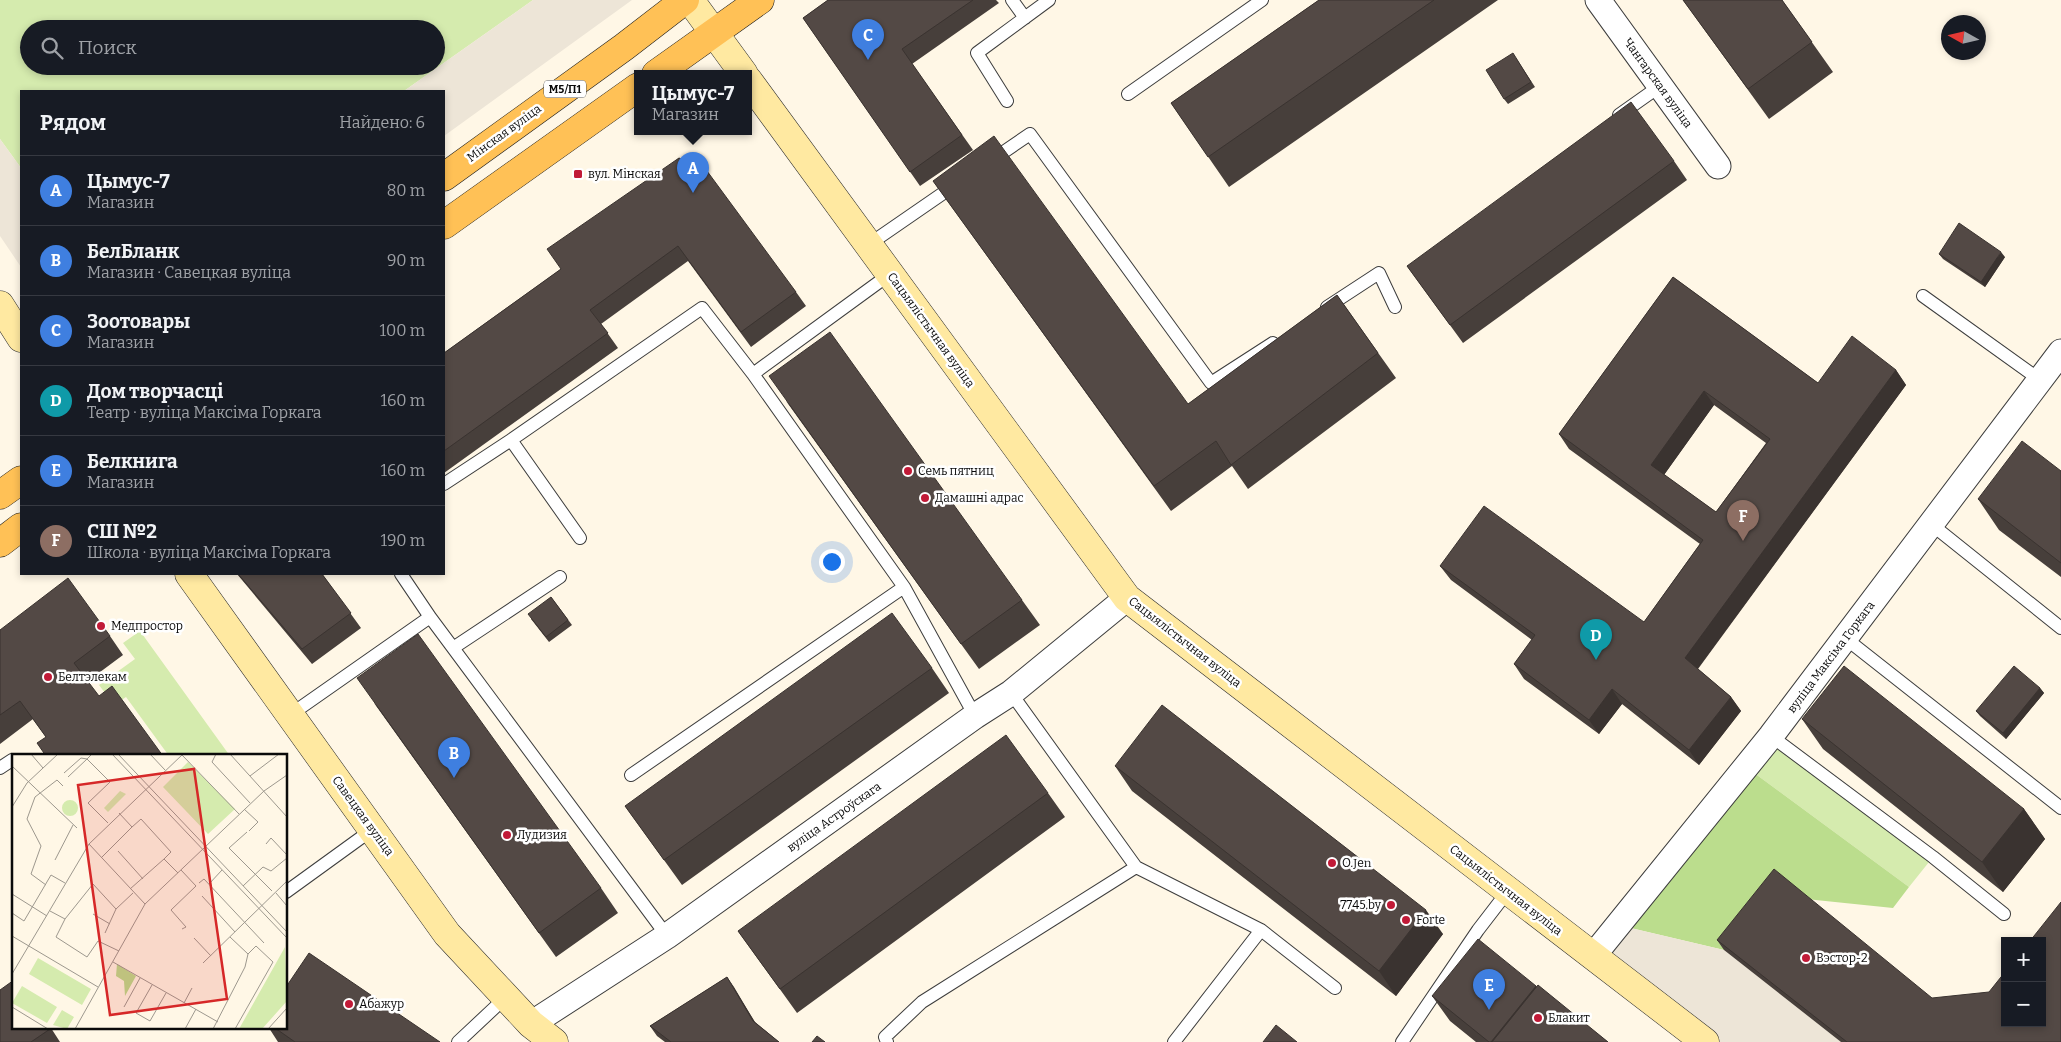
<!DOCTYPE html>
<html lang="ru">
<head>
<meta charset="utf-8">
<style>
	body { margin:0; font-family:Bitter,serif; background:#20242c; color:#f1f3f6 }
	.controls { position:absolute; right:15px; bottom:15px; display:grid; overflow:hidden; border-radius:0px; box-shadow:0 2px 8px #0003 }
	.controls button { width:45px; height:45px; display:grid; place-items:center; padding:0; border:0; border-bottom:1px solid #363941; background:#171b24; color:#f1f3f6; font:25px sans-serif }
	.compass { position:absolute; left:1941px; top:15px; width:45px; height:45px; border-radius:50%; background:#171b24; box-shadow:0 2px 8px #0003; rotate:278deg }
	.you { position:absolute; left:831px; top:561px; width:18px; height:18px; margin:-12px; border:4px solid #fff; border-radius:50%; background:#1a73e8; box-shadow:0 0 0 8px #1a73e833 }
	.badge { display:grid; place-items:center; width:32px; height:32px; border-radius:50%; background:#db91a0; color:#fff; font-size:16px; font-weight:700 }
	.pin { position:absolute; translate:-50% -41px; filter:drop-shadow(0 1px 2px #0008) }
	.pin::after { content:''; position:absolute; top:26px; width:18px; height:15px; background:inherit; clip-path:polygon(0 0,100% 0,50% 100%) }
	.popup { position:absolute; left:634px; top:70px; width:118px; height:65px; box-sizing:border-box; display:grid; place-content:center; border-radius:0px; background:#171b24; filter:drop-shadow(0 1px 4px #0005); font-size:16px; white-space:nowrap; color:#9ea1a6 }
	.popup b { font-size:19px; color:#f1f3f6 }
	.popup::after { content:''; position:absolute; left:50%; top:100%; margin-left:-10px; border:10px solid transparent; border-top-color:#171b24 }
	.list { margin:0; padding:0; list-style:none }
	h2 { display:flex; justify-content:space-between; align-items:center; height:65px; margin:0; padding:0 20px; font-size:21px }
	h2 small { font-size:16px; font-weight:400; color:#9ea1a6 }
	.list li { display:grid; grid-template-columns:32px 1fr auto; gap:15px; align-items:center; box-sizing:border-box; height:70px; padding:0 20px; border-top:1px solid #363941 }
	.list b { display:block; font-size:19px; white-space:nowrap }
	.list p { margin:0; font-size:16px; white-space:nowrap; color:#9ea1a6 }
	.list em { font-size:16px; font-style:normal; color:#9ea1a6 }
	.icon { flex:none; width:28px; height:28px; fill:none; stroke:currentColor; stroke-width:2; stroke-linecap:round; stroke-linejoin:round }
	.map { position:relative; flex:none; width:2061px; height:1042px; overflow:hidden }
	.search { position:absolute; background:#171b24; box-shadow:0 2px 8px #0003; left:20px; top:20px; width:425px; height:55px; display:flex; align-items:center; gap:12px; box-sizing:border-box; padding:0 18px; border-radius:28px; color:#9ea1a6; font-size:19px }
	.panel { position:absolute; background:#171b24; box-shadow:0 2px 8px #0003; left:20px; top:90px; width:425px; height:485px; border-radius:0px }
	.map>svg:first-child { display:block }
</style>
</head>
<body>
<div class="map">
<svg width="2061" height="1042" viewBox="0 0 2061 1042">
	<rect width="100%" height="100%" fill="#fff7e6"/>
	<path fill="#d5ebae" fill-rule="evenodd" d="M0,0H533L404,91H21V168L0,139ZM29,29H436V66H29Z
		M140,631L230,756H169L126,697L114,705L99,685L135,659L123,643Z
		M1771,736L1933,857L1909,887L1746,767Z"/>
	<path fill="#bbdd8d" d="M1746,767L1909,887L1893,908L1806,899L1781,879L1724,950L1618,925Z"/>
	<path fill="#ede5d7" d="M533,0H632L444,136V91H404Z
		M0,139L21,168V267L0,236Z
		M1618,925L1724,950L1841,1042H1705L1593,956Z"/>
	<g fill="none" stroke-linecap="round" stroke-linejoin="round">
		<defs>
			<path id="lane" d="M1012,0L1025,18
				M1128,94L1262,0
				M1007,101L977,53L1049,0
				M1619,115L1660,86
				M992,160L1030,134L1211,383L1273,343
				M868,245L955,185
				M890,274L753,374L904,587L975,716
				M1923,296L2040,380
				M1327,307L1379,273L1395,307
				M511,440L580,538
				M444,484L511,440L702,308L753,374
				M1931,524L2061,628
				M430,617L667,936
				M1845,638L2061,808
				M453,648L560,577
				M1011,693L1136,867L1261,930L1335,988
				M290,715L430,617L401,574
				M1771,736L1933,857L2004,914
				M0,768L12,760L14,763
				M631,775L904,587
				M286,892L373,829
				M458,1042L506,997
				M887,1042L885,1037L922,1002L1136,867
				M1174,1042L1261,930
				M1402,1042L1478,930L1508,891"/>
			<path id="street" d="M1598,0L1718,166
				M1593,956L1771,736L2061,352
				M531,1024L667,936L975,716L1011,693L1127,598"/>
			<path id="secondary" d="M690,0L744,74
				M748,80L1127,598L1705,1042
				M0,305L21,338
				M189,574L447,934L531,1024L554,1042"/>
			<path id="primary" d="M656,74L760,0
				M444,177L624,47L685,0
				M444,225L638,87
				M0,495L21,480
				M0,543L21,527"/>
		</defs>
		<use href="#lane" stroke="#3d3d3d" stroke-width="14"/>
		<use href="#street" stroke="#3d3d3d" stroke-width="27"/>
		<use href="#secondary" stroke="#2c2c2c" stroke-width="29"/>
		<use href="#primary" stroke="#1b1b1b" stroke-width="29"/>
		<use href="#lane" stroke="#fff" stroke-width="12"/>
		<use href="#street" stroke="#fff" stroke-width="25"/>
		<use href="#secondary" stroke="#ffe9a1" stroke-width="28"/>
		<use href="#primary" stroke="#ffc156" stroke-width="28"/>
	</g>
	<path fill="#473f3b" fill-rule="evenodd" d="M828,0H996L999,3L912,64L973,150L920,186L803,18Z
		M1319,0H1498L1229,187L1171,103Z
		M1683,0H1782L1833,72L1769,119Z
		M1516,58L1535,87L1508,104L1504,99Z
		M679,158L796,292L806,306L751,347L688,261L601,324L618,348L444,473V353L561,269Z
		M1674,161L1687,180L1463,343L1407,266Z
		M933,181L1188,404L1337,295L1396,378L1248,489L1232,466L1171,511Z
		M1939,254L2005,257L1985,287L1943,259Z
		M1673,277L1818,383L1896,370L1906,385L1698,669L1731,697L1741,711L1699,765L1622,704L1599,734L1524,679L1514,664L1532,640L1451,580L1440,566L1644,622L1700,544L1569,449L1559,434ZM1714,405L1766,443L1716,512L1664,475Z
		M786,401L1022,600L1040,625L979,669Z
		M2061,471V577L1999,530L1978,499Z
		M237,574H322L361,628L312,664Z
		M551,597L572,625L549,642L531,619Z
		M0,630L110,636L123,655L88,681L46,737L33,719L0,744Z
		M932,668L949,693L682,885L625,806Z
		M2040,688L2044,693L2006,739L1980,716L1976,711Z
		M374,703L601,888L618,913L556,957Z
		M1802,719L2024,809L2045,839L2003,892L1823,749Z
		M1115,766L1443,934L1396,996L1132,791Z
		M1048,793L1065,817L797,1013L738,931Z
		M1717,940L1932,998L2061,1042H1841L1724,950Z
		M727,977L755,1022L779,1042H665L657,1036L650,1026Z
		M1536,986L1608,1042H1476L1450,1021L1432,996Z
		M51,1028L60,1042H0Z
		M269,1028H286L440,1042H278Z"/>
	<path fill="#3a3330" d="M2001,252L2005,257L1985,287L1981,282Z
		M1896,370L1906,385L1695,672L1685,658Z
		M1704,391L1714,405L1661,479L1651,465Z
		M2040,688L2044,693L2006,739L2003,733Z
		M1612,689L1622,704L1599,734L1589,720Z
		M1731,697L1741,711L1699,765L1689,750Z
		M2024,809L2045,839L2003,892L1982,862Z
		M1426,910L1443,934L1396,996L1379,971Z
		M727,977L734,987L760,1031L753,1021Z
		M1536,986L1554,1010L1528,1042H1491Z"/>
	<path fill="#534945" stroke="#3a3330" fill-rule="evenodd" d="M828,0H973L902,49L962,135L910,172L803,18Z
		M1319,0H1434L1208,157L1171,103Z
		M1683,0H1782L1812,42L1748,89Z
		M1513,53L1531,82L1504,99L1486,70Z
		M1631,102L1674,161L1450,325L1407,266Z
		M994,136L1188,404L1337,295L1378,353L1231,465L1216,441L1154,486L933,181Z
		M679,158L707,171L796,292L741,332L678,246L590,310L608,333L444,451V353L561,269L547,249Z
		M1959,223L2001,252L1981,282L1939,254Z
		M1673,277L1818,383L1852,336L1896,370L1685,658L1731,697L1689,750L1612,689L1589,720L1514,664L1535,635L1440,566L1484,506L1644,622L1703,540L1559,434ZM1704,391L1770,439L1716,512L1651,465Z
		M830,332L1022,600L961,644L769,376Z
		M2022,441L2061,471V563L1978,499Z
		M238,574H322L351,613L302,649Z
		M68,578L110,636L74,663L99,696L112,686L163,756H46L37,743L46,737L20,701L0,715V630Z
		M551,597L568,620L546,637L528,614Z
		M892,613L932,668L664,860L625,806Z
		M418,634L601,888L539,933L357,678Z
		M1844,666L2024,809L1982,862L1802,719Z
		M2014,666L2040,688L2003,733L1976,711Z
		M1162,705L1426,910L1379,971L1115,766Z
		M1006,735L1048,793L780,989L738,931Z
		M1774,869L1932,998L1989,992L2005,972V1023H2042V941H2030L2061,902V1042H1847L1717,940Z
		M1478,939L1536,986L1491,1042H1489L1432,996Z
		M309,953L440,1042H295L275,1028H286V987Z
		M727,977L753,1021L779,1042H671L650,1026Z
		M14,980V1028L50,1029L31,1042H0V990Z
		M1538,985L1608,1042H1492Z
		M1276,1025L1297,1042H1263Z
		M817,1036L825,1042H812Z"/>
	<g fill="#c11a37" stroke="#fff" stroke-width="2">
		<rect x="573" y="169" width="10" height="10" rx="2.5"/>
		<circle cx="908" cy="471" r="5"/>
		<circle cx="925" cy="498" r="5"/>
		<circle cx="101" cy="626" r="5"/>
		<circle cx="48" cy="677" r="5"/>
		<circle cx="507" cy="835" r="5"/>
		<circle cx="1332" cy="863" r="5"/>
		<circle cx="1391" cy="905" r="5"/>
		<circle cx="1406" cy="920" r="5"/>
		<circle cx="1806" cy="958" r="5"/>
		<circle cx="349" cy="1004" r="5"/>
		<circle cx="1538" cy="1018" r="5"/>
	</g>
	<g text-anchor="middle" stroke-width="5" stroke-linejoin="round" paint-order="stroke">
		<rect fill="#fff" stroke="#545454" stroke-width="1" x="544" y="80.5" width="42" height="17" rx="4"/>
		<g font-size="11" font-weight="bold" fill="#0a0a0a">
			<text x="565" y="93">М5/П1</text>
		</g>
		<g font-size="12" fill="#0a0a0a" stroke="#fff">
			<text transform="translate(1658 83) rotate(54)" y="4">Чангарская вуліца</text>
			<text transform="translate(504 133) rotate(-36)" y="4">Мінская вуліца</text>
			<text transform="translate(931 330) rotate(54)" y="4">Сацыялістычная вуліца</text>
			<text transform="translate(1185 642) rotate(38)" y="4">Сацыялістычная вуліца</text>
			<text transform="translate(1831 657) rotate(-53)" y="4">вуліца Максіма Горкага</text>
			<text transform="translate(363 816) rotate(54)" y="4">Савецкая вуліца</text>
			<text transform="translate(834 817) rotate(-35)" y="4">вуліца Астроўскага</text>
			<text transform="translate(1506 890) rotate(38)" y="4">Сацыялістычная вуліца</text>
		</g>
		<g font-size="12" fill="#0a0a0a" stroke="#fff" text-anchor="start">
			<text x="588" y="178">вул. Мінская</text>
			<text x="918" y="475">Семь пятниц</text>
			<text x="935" y="502">Дамашні адрас</text>
			<text x="111" y="630">Медпростор</text>
			<text x="58" y="681">Белтэлекам</text>
			<text x="517" y="839">Лудизия</text>
			<text x="1342" y="867">O.Jen</text>
			<text x="1381" y="909" text-anchor="end">7745.by</text>
			<text x="1416" y="924">Forte</text>
			<text x="1816" y="962">Вэстор-2</text>
			<text x="359" y="1008">Абажур</text>
			<text x="1548" y="1022">Блакит</text>
		</g>
	</g>
	<g transform="translate(12 754)">
		<rect width="275" height="275" fill="#fff7e6"/>
		<path d="M176,8L223,55L196,80L151,33ZM108,37L114,40L96,58L92,54ZM50 54a8 8 0 1 1 16 0a8 8 0 1 1-16 0ZM273,193L275,247L250,275H227ZM26,204L79,235L70,251L17,220ZM10,232L45,253L35,269L0,249ZM50,256L62,263L55,275L41,271Z" fill="#d5ebae"/>
		<path d="M105,210L124,222L113,242L112,227L104,222Z" fill="#bbdd8d"/>
		<path fill="none" stroke="#9d988e" stroke-width="1" d="M19,0L31,14M100,0L275,184M106,0L275,178M138,0L153,16M204,0L200,8L238,49M218,0L275,63M170,1L227,60M0,12L65,74M52,19L69,4L75,5L80,0M238,22L267,0M56,23L75,5L98,28L76,49L96,69M0,53L15,29L46,0M232,55L246,68L237,77M107,59L120,73L129,65L159,98L152,105M235,78L217,94L260,137M77,90L133,150M254,90L259,84L275,101M106,97L131,125M89,104L120,73M43,106L61,71M169,116L184,132L159,156L174,173L170,175M187,129L192,125L252,189M197,130L210,116M34,131L19,120L29,92L15,65L23,43L45,26L51,32M231,132L251,113L259,117L275,104M118,135L152,105L166,119M264,139L275,152M0,140L35,162M190,142L223,178M104,155L81,130L53,165L44,183L75,203L86,187L107,197M38,157L53,165M0,159L12,167L39,121L53,129M81,160L98,170M93,179L104,155L121,139M0,182L86,233M218,183L236,200M182,184L199,202M101,208L206,268M191,209L275,127M0,220L77,90L171,0M140,231L124,259L138,267L154,239M172,249L180,234M0,253L36,275M112,253L128,224M63,275L133,150L252,37L275,21M173,275L184,255M201,275L233,213L236,200L244,192L261,208L223,275M256,275L275,254"/>
		<path fill="#d62828" fill-opacity="0.15" stroke="#d62828" stroke-width="2.5" d="M182,15L215,245L98,261L66,31Z"/>
		<rect width="275" height="275" fill="none" stroke="#0a0a0a" stroke-width="2.5"/>
	</g>
</svg>
<div class="controls">
<button>+</button>
<button>−</button>
</div>
<svg class="compass" viewBox="-18 -18 36 36"><path d="M0-13l5 13h-10z" fill="#e53935"/><path d="M0 13l5-13h-10z" fill="#9ea1a6"/></svg>
<div class="you"></div>
<div class="pin badge" style="left:693px;top:193px;background:#3f7fe0">A</div>
<div class="popup"><b>Цымус-7</b>Магазин</div>
<div class="pin badge" style="left:454px;top:778px;background:#3f7fe0">B</div>
<div class="pin badge" style="left:868px;top:60px;background:#3f7fe0">C</div>
<div class="pin badge" style="left:1596px;top:660px;background:#0f9aa8">D</div>
<div class="pin badge" style="left:1489px;top:1010px;background:#3f7fe0">E</div>
<div class="pin badge" style="left:1743px;top:541px;background:#8d6e63">F</div>
<div class="search"><svg class="icon" aria-label="search" viewBox="0 0 24 24"><circle cx="10" cy="10" r="6"/><path d="M15 15l6 6"/></svg>Поиск</div>
<section class="panel">
<h2>Рядом<small>Найдено: 6</small></h2>
<ul class="list">
<li><span class="badge" style="background:#3f7fe0">A</span><div><b>Цымус-7</b><p>Магазин</p></div><em>80 m</em></li>
<li><span class="badge" style="background:#3f7fe0">B</span><div><b>БелБланк</b><p>Магазин · Савецкая вуліца</p></div><em>90 m</em></li>
<li><span class="badge" style="background:#3f7fe0">C</span><div><b>Зоотовары</b><p>Магазин</p></div><em>100 m</em></li>
<li><span class="badge" style="background:#0f9aa8">D</span><div><b>Дом творчасці</b><p>Театр · вуліца Максіма Горкага</p></div><em>160 m</em></li>
<li><span class="badge" style="background:#3f7fe0">E</span><div><b>Белкнига</b><p>Магазин</p></div><em>160 m</em></li>
<li><span class="badge" style="background:#8d6e63">F</span><div><b>СШ №2</b><p>Школа · вуліца Максіма Горкага</p></div><em>190 m</em></li>
</ul>
</section>
</div>
</body>
</html>
